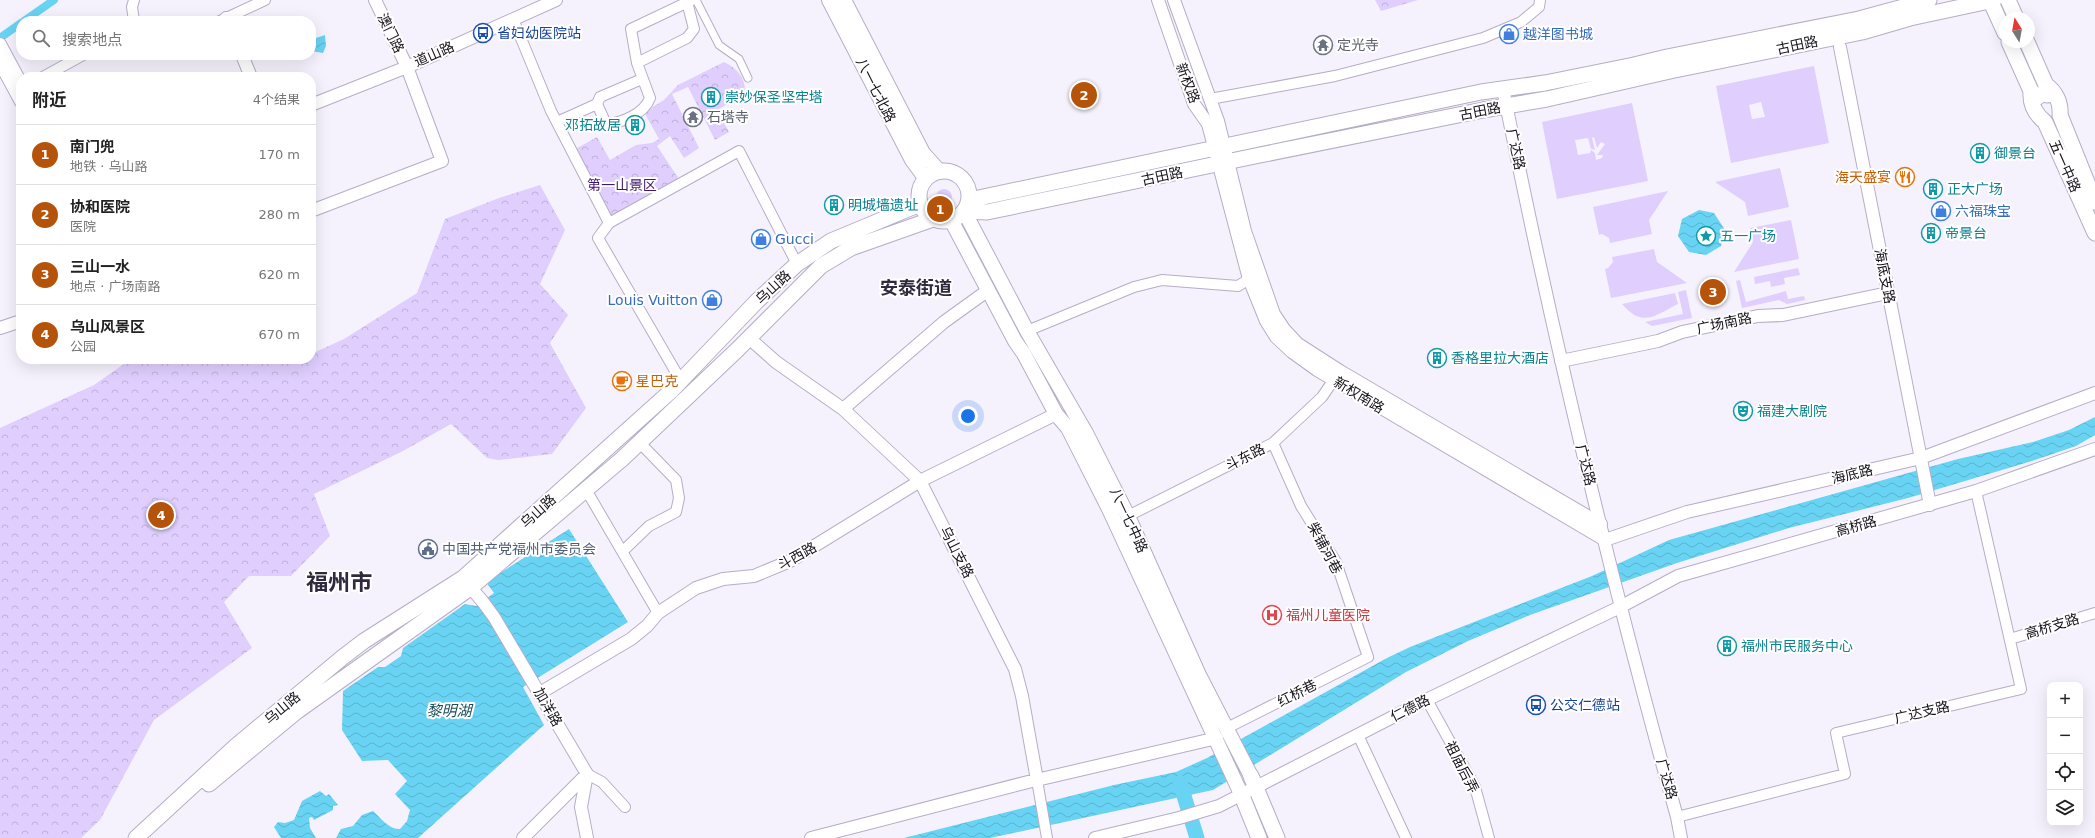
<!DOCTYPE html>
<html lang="zh">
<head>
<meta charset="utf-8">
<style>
	body { margin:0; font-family:"DejaVu Sans","Noto Sans SC",sans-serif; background:#f2f2f2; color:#222 }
	.controls { position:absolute; right:12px; bottom:12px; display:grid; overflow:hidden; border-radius:8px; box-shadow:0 4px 16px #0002 }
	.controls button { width:36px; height:36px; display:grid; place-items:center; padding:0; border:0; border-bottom:1px solid #e0e0e0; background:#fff; color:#222; font:20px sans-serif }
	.compass { position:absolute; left:1999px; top:12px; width:36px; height:36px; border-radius:50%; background:#fff; box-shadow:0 4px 16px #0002; rotate:349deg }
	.you { position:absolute; left:968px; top:416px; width:14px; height:14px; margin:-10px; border:3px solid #fff; border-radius:50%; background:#1a73e8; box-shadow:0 0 0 6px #1a73e833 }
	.badge { display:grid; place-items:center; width:26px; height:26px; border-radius:50%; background:#b45309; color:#fff; font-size:13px; font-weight:700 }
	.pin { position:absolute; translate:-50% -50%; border:2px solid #fff; box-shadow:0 1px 4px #0006 }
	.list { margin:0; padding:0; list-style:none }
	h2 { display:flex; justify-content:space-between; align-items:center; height:52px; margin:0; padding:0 16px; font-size:17px }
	h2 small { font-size:13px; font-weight:400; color:#767676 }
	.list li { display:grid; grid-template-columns:26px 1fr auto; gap:12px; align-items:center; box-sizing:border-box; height:60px; padding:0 16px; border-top:1px solid #e0e0e0 }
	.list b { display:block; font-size:15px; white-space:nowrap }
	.list p { margin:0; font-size:13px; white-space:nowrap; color:#767676 }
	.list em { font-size:13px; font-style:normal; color:#767676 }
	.icon { flex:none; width:22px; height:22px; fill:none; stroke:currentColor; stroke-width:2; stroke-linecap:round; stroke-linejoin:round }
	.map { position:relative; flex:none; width:2095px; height:838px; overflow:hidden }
	.search { position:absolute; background:#fff; box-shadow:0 4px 16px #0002; left:16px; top:16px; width:300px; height:44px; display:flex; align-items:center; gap:10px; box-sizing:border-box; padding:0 14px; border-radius:16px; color:#767676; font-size:15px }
	.panel { position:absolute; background:#fff; box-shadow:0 4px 16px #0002; left:16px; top:72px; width:300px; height:292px; border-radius:16px }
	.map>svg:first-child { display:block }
</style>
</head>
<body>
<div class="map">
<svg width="2095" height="838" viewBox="0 0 2095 838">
	<defs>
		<pattern id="park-crowns" width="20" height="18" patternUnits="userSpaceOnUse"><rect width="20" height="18" fill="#dfcefe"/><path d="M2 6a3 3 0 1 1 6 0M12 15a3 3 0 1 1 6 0" fill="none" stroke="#bfb0d9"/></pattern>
		<pattern id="water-waves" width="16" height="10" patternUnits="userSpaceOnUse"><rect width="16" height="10" fill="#68d3f3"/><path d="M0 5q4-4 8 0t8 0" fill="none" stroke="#59b4d0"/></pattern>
	</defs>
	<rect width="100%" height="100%" fill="#f6f2fd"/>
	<path fill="#dfcefe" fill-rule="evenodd" d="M1814,66L1829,143L1731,163L1716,86ZM1761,102L1765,117L1752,119L1749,105Z
		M1632,103L1648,181L1557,199L1542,122ZM1594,137L1597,148L1601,142L1605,144L1597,155H1603L1602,158L1596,160L1595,153L1591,150L1590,153L1578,155L1575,140L1588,138L1591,149L1595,150L1592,138Z
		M1780,168L1789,207L1748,216L1745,202L1715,182Z
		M936 197a8 8 0 1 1 16 0a8 8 0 1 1-16 0Z
		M1668,191L1649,220L1652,234L1610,243L1609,238L1602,234L1599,235L1593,207Z
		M1791,220L1799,259L1734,272L1753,242L1750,228Z
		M1654,249L1657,262L1687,283L1611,298L1605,269L1608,268L1613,262L1612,257Z
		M1798,268L1800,275L1784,278L1785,284L1771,287L1770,281L1755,284L1754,277Z
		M1716,278L1722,303L1709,306L1703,281Z
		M1740,280L1746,302L1786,291L1788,299L1804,296L1805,300L1787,304L1779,300L1742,308L1736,281Z
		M1686,290L1692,318L1652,326L1645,322L1683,314L1678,292Z
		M1675,293L1678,304C1654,316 1643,328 1622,304Z"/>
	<path fill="url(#park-crowns)" d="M1375,0H1418L1381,11Z
		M724,62C738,69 746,78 745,94L717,110L729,132L715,140L688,87L672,94L699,148L684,158L670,136L657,146L681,182L609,223L572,151L597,137L610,160L636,145L652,143L659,139L644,112L664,100L678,85Z
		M540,185L565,230L540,284L568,315L550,343L586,408L552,454L498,460L487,458L451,424L403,451L314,494L330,536L291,576H249L224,602L252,648L154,720L100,820L81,838H0V428L94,385L131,359H311V354L344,339L417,293L445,219L499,198Z"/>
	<path fill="url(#water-waves)" d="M311,34L316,38L325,35L326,46L323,53L311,51Z
		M1699,210L1714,213L1725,230L1721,246L1706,255L1689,252L1678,236L1682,219Z
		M2095,417V435L2076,446L2032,461L1908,498L1789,528L1677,563L1530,615L1468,641L1406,672L1213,790L990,838H904L1114,785L1176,772L1207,758L1385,659L1410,647L1592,576L1669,540L1958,459L2033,442L2069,430Z
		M569,529L628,622L523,687L544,725L418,838H336L341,829L353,826L362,815L373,811C380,817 389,830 400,829L407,821L410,810L395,794L407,781L388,760L362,761L342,730L343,691L378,667H385L401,656L403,648L465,604L476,606L494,593L486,582Z
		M320,791L326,796L329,794L338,805L333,806V810L314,820L312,817L309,818L310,828L316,838H281L274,827L278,822L285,823L294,820L302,801Z"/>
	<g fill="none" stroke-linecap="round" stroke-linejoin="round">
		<path stroke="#68d3f3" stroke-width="8" d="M24,21L54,0
			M0,38L21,23"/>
		<path stroke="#68d3f3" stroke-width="15" d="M1180,783L1197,838"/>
		<defs>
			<path id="pedestrian" d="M696,0L719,45L739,59L748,78"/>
			<path id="minor" d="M513,19L551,111L609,223
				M134,21L132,7L134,0
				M220,21L265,0
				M637,63L687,38L694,29L687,2
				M43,77L83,55
				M642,79L600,97L597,104L606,124C622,123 644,114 650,98L637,63L631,29L692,0
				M1210,99L1335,76L1483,38L1521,22L1539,7L1540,0
				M557,122L597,104
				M1027,331L1134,287L1162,280L1238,286L1249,279
				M681,381L598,238L609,223L739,151L797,264
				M585,488L658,613
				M1128,516L1273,443L1322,397L1337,375
				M623,551L649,526L676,512L679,498L676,480L639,442
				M2010,639L2095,613
				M1427,700L1475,787L1489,838
				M1227,728L1368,657L1336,562L1301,506L1273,443
				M1358,735L1406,838
				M587,774L602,782L625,807
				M1037,780L1047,838
				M1677,817L1845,774L1836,733L2021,689L1976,491"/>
			<path id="tertiary" d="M1158,0L1194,104L1208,124L1249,279L1266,321L1276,337L1292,352L1317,370L1605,540L1687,512L1921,458L2095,393
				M1174,0L1218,121L1245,231L1274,314L1284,329L1298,344L1340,371L1601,524
				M226,18L228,21
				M0,44L21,83
				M1840,47L1930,505
				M242,55L251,77
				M0,63L21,102
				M1503,89C1552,334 1610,577 1677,817L1681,838
				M311,105L407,67L556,0
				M311,211L442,161L407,67L375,0
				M0,328L21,321
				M749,338L776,362L843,409L920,481L1015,669L1022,696L1037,780
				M1561,361L1658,341L1682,332L1758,316L1783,315L1888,293
				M843,409L944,322L987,291
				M466,582L483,602L494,617L587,774L581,807L587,838
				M540,693L631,639L647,626L658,613L696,588L723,579L754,576L790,561L920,481L1056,414
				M523,838L587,774
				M811,838L1028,782L1217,738
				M1095,838L1179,818L1219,806L1422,702L1620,607L1678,576L1976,491L2095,449"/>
			<path id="secondary" d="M829,0L912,160L926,179
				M844,0L923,153L940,172
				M964,211L1027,331L1086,433L1128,516L1199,675L1251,776
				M951,220L1015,341L1024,354L1056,414L1068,428L1109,509L1242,796"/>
			<path id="primary" d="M1990,0L2005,33
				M2008,0L2016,18
				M2009,42L2031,91L2038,97
				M2027,42L2046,85L2047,95
				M2046,85C2056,92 2061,103 2060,115L2095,202
				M2031,91C2030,103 2035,114 2045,122L2095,233
				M919 196a25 25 0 1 1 50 0a25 25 0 1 1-50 0Z
				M969,200L1481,92L1545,83L1634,65L1667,57L1859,19L1929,0
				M964,211L987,212L1255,156L1483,110L1547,99L1670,71L1862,32L1910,18L1994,0
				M1251,776L1277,838
				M209,784L296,712L470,588L622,459L738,349L821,266L851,248L933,219
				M1242,796L1259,838
				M136,838L236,746L343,657L364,641L463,578L671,391L757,301L797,264L831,241L920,204"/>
		</defs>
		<use href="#pedestrian" stroke="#b6adc7" stroke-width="9"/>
		<use href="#minor" stroke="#b6adc7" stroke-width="12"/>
		<use href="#tertiary" stroke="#b6adc7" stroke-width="14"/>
		<use href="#secondary" stroke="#b6adc7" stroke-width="16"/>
		<use href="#primary" stroke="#b6adc7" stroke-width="17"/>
		<use href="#pedestrian" stroke="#fff" stroke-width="7"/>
		<use href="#minor" stroke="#fff" stroke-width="10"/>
		<use href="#tertiary" stroke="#fff" stroke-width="12"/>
		<use href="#secondary" stroke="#fff" stroke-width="14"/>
		<use href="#primary" stroke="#fff" stroke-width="15"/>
	</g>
	<defs>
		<symbol id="bus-ring" viewBox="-11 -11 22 22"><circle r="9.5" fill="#fff" stroke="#1a4fb4" stroke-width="1.5"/><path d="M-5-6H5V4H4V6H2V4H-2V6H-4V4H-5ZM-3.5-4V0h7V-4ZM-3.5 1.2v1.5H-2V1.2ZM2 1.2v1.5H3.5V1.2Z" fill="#1a4fb4"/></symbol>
		<symbol id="shop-ring" viewBox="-11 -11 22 22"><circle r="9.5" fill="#fff" stroke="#3f7fe0" stroke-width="1.5"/><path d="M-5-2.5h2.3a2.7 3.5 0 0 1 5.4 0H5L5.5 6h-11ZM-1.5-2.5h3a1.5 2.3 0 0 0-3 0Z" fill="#3f7fe0"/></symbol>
		<symbol id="temple-ring" viewBox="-11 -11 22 22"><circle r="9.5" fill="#fff" stroke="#6b7280" stroke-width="1.5"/><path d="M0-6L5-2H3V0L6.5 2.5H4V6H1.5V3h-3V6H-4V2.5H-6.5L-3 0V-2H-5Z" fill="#6b7280"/></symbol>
		<symbol id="building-ring" viewBox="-11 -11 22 22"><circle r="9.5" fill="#fff" stroke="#0f9aa8" stroke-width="1.5"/><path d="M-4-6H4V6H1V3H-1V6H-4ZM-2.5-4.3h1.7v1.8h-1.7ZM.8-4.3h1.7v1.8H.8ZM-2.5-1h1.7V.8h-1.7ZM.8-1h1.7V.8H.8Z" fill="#0f9aa8"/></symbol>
		<symbol id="restaurant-ring" viewBox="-11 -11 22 22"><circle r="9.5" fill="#fff" stroke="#e8710a" stroke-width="1.5"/><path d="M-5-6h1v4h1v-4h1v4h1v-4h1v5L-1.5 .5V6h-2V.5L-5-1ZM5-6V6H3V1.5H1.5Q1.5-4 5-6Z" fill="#e8710a"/></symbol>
		<symbol id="sight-ring" viewBox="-11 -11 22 22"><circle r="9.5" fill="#fff" stroke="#0f9aa8" stroke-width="1.5"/><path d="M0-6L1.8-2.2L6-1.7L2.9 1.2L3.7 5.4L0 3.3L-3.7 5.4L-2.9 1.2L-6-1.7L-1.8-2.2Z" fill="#0f9aa8"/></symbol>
		<symbol id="cafe-ring" viewBox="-11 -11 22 22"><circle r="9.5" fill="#fff" stroke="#e8710a" stroke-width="1.5"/><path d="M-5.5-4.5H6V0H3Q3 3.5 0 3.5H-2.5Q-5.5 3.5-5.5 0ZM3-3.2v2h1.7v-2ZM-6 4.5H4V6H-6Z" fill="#e8710a"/></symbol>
		<symbol id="theatre-ring" viewBox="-11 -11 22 22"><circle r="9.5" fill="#fff" stroke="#0f9aa8" stroke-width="1.5"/><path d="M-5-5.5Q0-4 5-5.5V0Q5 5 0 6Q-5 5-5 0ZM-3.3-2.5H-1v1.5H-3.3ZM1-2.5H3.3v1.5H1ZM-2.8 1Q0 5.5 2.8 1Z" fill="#0f9aa8"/></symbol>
		<symbol id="civic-ring" viewBox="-11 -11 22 22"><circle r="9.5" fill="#fff" stroke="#5c6f8a" stroke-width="1.5"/><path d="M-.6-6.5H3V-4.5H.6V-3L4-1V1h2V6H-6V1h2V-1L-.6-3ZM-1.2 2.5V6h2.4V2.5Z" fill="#5c6f8a"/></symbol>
		<symbol id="hospital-ring" viewBox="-11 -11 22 22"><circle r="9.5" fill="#fff" stroke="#e0444e" stroke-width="1.5"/><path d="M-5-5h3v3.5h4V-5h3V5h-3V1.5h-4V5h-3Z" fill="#e0444e"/></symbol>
	</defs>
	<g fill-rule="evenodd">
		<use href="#bus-ring" x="472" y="22" width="22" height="22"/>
		<use href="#shop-ring" x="1498" y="23" width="22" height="22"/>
		<use href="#temple-ring" x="1312" y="34" width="22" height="22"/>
		<use href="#building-ring" x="700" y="86" width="22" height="22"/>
		<use href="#temple-ring" x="682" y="106" width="22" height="22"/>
		<use href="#building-ring" x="624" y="114" width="22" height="22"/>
		<use href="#building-ring" x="1969" y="142" width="22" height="22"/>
		<use href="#restaurant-ring" x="1894" y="166" width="22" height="22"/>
		<use href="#building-ring" x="1922" y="178" width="22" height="22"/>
		<use href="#building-ring" x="823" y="194" width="22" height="22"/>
		<use href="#shop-ring" x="1930" y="200" width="22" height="22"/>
		<use href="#building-ring" x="1920" y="222" width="22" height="22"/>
		<use href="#sight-ring" x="1695" y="225" width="22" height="22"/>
		<use href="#shop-ring" x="750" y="228" width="22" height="22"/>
		<use href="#shop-ring" x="701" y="289" width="22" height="22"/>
		<use href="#building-ring" x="1426" y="347" width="22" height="22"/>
		<use href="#cafe-ring" x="611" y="370" width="22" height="22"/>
		<use href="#theatre-ring" x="1732" y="400" width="22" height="22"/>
		<use href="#civic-ring" x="417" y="538" width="22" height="22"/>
		<use href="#hospital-ring" x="1261" y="604" width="22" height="22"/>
		<use href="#building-ring" x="1716" y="635" width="22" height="22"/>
		<use href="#bus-ring" x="1525" y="694" width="22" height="22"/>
	</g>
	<g text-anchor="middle" stroke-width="4" stroke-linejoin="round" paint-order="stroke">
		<g font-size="14" fill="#16131c" stroke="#fff">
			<text transform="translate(391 33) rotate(64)" y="5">澳门路</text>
			<text transform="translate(1797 45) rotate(-12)" y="5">古田路</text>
			<text transform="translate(434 54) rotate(-24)" y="5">道山路</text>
			<text transform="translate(1188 83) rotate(69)" y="5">新权路</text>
			<text transform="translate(876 90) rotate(63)" y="5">八一七北路</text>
			<text transform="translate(1480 111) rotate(-11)" y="5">古田路</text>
			<text transform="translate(1516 149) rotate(78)" y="5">广达路</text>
			<text transform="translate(2065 166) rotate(66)" y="5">五一中路</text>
			<text transform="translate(1162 176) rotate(-12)" y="5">古田路</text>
			<text transform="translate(1885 276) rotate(79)" y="5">海底支路</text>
			<text transform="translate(773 287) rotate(-43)" y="5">乌山路</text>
			<text transform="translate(1724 323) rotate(-12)" y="5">广场南路</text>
			<text transform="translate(1359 395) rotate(31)" y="5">新权南路</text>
			<text transform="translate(1245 457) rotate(-27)" y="5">斗东路</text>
			<text transform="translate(1586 465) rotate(76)" y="5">广达路</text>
			<text transform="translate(1852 474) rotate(-13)" y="5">海底路</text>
			<text transform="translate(538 511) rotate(-42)" y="5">乌山路</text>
			<text transform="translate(1129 520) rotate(65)" y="5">八一七中路</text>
			<text transform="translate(1856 526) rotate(-16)" y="5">高桥路</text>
			<text transform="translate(1325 548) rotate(62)" y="5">柴铺河巷</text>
			<text transform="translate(957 552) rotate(63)" y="5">乌山支路</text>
			<text transform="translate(797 556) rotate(-29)" y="5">斗西路</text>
			<text transform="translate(2052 626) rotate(-17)" y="5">高桥支路</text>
			<text transform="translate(1297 693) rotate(-27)" y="5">红桥巷</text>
			<text transform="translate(548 707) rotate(60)" y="5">加洋路</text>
			<text transform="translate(282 708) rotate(-40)" y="5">乌山路</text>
			<text transform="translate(1410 708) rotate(-27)" y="5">仁德路</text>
			<text transform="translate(1922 712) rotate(-13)" y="5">广达支路</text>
			<text transform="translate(1462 767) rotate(63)" y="5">祖庙后弄</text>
			<text transform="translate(1667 779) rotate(74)" y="5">广达路</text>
		</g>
		<g font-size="14" fill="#164399" stroke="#fff" text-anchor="start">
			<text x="497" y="38">省妇幼医院站</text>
			<text x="1550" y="710">公交仁德站</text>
		</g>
		<g font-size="14" fill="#366cbe" stroke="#fff" text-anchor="start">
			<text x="1523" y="39">越洋图书城</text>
			<text x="1955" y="216">六福珠宝</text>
			<text x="775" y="244">Gucci</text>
			<text x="698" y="305" text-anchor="end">Louis Vuitton</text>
		</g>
		<g font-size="14" fill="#5b616d" stroke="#fff" text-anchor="start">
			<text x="1337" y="50">定光寺</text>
			<text x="707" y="122">石塔寺</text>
		</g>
		<g font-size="14" fill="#0d838f" stroke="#fff" text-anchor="start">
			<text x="725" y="102">崇妙保圣坚牢塔</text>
			<text x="621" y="130" text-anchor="end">邓拓故居</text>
			<text x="1994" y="158">御景台</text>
			<text x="1947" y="194">正大广场</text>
			<text x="848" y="210">明城墙遗址</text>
			<text x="1945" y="238">帝景台</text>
			<text x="1720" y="241">五一广场</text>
			<text x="1451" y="363">香格里拉大酒店</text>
			<text x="1757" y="416">福建大剧院</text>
			<text x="1741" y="651">福州市民服务中心</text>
		</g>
		<g font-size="14" fill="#c56008" stroke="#fff" text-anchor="end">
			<text x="1891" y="182">海天盛宴</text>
			<text x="636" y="386" text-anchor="start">星巴克</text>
		</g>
		<g font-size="14" fill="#41186d" stroke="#fff">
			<text x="622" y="190">第一山景区</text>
		</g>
		<g font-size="14" fill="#4e5e75" stroke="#fff" text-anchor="start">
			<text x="442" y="554">中国共产党福州市委员会</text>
		</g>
		<g font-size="14" fill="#be3a42" stroke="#fff" text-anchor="start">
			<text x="1286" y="620">福州儿童医院</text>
		</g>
		<g font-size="15" font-style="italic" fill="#1f4e5c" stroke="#fff">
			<text x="449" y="716">黎明湖</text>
		</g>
		<g font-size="18" font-weight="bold" fill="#312a3e" stroke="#fff">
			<text x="916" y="294">安泰街道</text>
		</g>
		<g font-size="22" font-weight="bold" fill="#312a3e" stroke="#fff">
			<text x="339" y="590">福州市</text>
		</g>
	</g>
</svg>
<div class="controls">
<button>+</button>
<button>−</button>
<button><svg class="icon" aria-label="locate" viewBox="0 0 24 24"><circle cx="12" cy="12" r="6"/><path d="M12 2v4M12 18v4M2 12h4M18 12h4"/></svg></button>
<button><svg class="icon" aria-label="layers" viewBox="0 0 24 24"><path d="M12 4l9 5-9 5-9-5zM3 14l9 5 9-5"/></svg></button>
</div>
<svg class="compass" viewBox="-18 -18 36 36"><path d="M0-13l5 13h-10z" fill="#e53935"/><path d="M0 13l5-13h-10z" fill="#767676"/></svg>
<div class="you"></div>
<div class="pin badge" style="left:940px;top:209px">1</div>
<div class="pin badge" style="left:1084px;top:95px">2</div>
<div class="pin badge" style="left:1713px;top:292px">3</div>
<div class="pin badge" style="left:161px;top:515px">4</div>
<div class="search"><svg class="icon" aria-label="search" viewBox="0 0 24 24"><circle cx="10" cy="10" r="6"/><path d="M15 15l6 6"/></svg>搜索地点</div>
<section class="panel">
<h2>附近<small>4个结果</small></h2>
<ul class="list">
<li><span class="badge">1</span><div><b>南门兜</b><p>地铁 · 乌山路</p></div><em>170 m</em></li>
<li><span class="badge">2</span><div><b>协和医院</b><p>医院</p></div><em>280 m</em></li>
<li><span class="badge">3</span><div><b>三山一水</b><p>地点 · 广场南路</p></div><em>620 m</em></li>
<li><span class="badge">4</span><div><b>乌山风景区</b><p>公园</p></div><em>670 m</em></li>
</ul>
</section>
</div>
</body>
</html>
